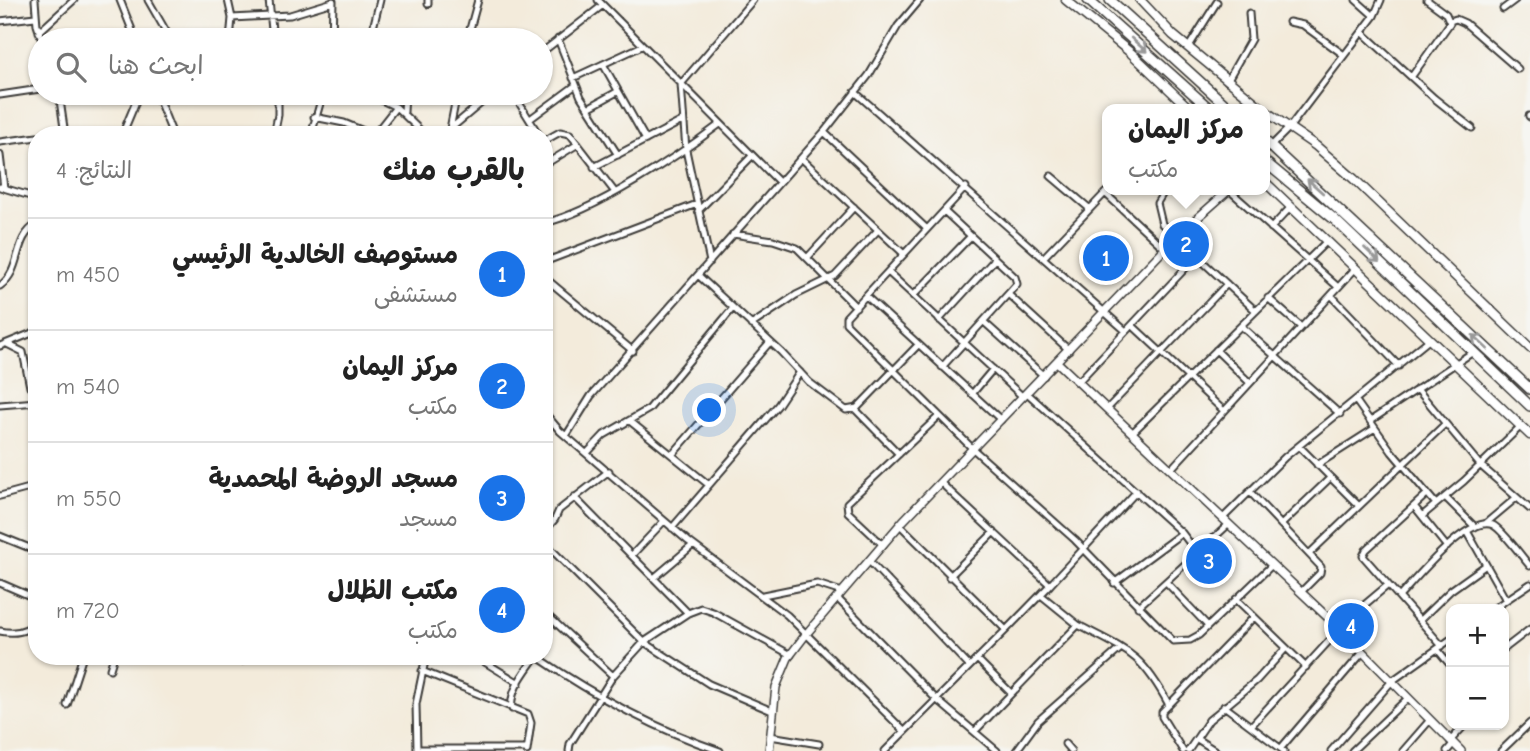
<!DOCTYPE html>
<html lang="ar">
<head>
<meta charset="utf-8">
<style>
	body { margin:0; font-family:"Comic Neue","Playpen Sans Arabic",sans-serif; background:#f6f6f6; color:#222; direction:rtl }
	.controls { position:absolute; right:21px; bottom:21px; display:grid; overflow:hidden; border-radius:14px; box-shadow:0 2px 5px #0004 }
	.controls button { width:63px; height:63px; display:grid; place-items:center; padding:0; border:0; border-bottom:2px solid #e0e0e0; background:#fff; color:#222; font:35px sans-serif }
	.you { position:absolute; left:710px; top:411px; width:24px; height:24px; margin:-18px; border:5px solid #fff; border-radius:50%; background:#1a73e8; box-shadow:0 0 0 10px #1a73e833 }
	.badge { display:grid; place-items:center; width:46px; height:46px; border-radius:50%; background:#1a73e8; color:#fff; font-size:23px; font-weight:700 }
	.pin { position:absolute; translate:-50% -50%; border:4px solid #fff; box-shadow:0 2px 7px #0006 }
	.popup { position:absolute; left:1102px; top:104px; width:168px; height:91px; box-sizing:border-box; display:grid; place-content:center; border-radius:14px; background:#fff; filter:drop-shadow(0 2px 5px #0005); font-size:23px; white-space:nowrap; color:#767676 }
	.popup b { font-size:26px; color:#222 }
	.popup::after { content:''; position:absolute; left:50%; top:100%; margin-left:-14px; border:14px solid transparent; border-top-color:#fff }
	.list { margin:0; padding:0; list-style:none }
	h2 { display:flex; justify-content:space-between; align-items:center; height:91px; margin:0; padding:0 28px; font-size:30px }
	h2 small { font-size:23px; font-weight:400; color:#767676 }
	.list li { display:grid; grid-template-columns:46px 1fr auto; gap:21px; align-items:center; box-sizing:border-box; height:112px; padding:0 28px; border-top:2px solid #e0e0e0 }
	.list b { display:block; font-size:26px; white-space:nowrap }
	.list p { margin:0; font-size:23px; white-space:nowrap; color:#767676 }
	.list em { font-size:23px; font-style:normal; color:#767676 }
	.icon { flex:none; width:38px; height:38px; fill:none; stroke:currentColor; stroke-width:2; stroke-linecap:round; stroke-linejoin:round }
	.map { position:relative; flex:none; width:1530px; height:751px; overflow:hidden; direction:ltr }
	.search { position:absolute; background:#fff; box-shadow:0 2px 5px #0004; left:28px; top:28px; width:525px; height:77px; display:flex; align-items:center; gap:18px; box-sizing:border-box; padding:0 24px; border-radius:38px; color:#767676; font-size:26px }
	.panel { position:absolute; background:#fff; box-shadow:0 2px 5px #0004; left:28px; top:126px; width:525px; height:539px; border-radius:28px; direction:rtl }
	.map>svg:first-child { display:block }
</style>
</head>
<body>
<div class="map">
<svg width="1530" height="751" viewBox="0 0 1530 751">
	<rect width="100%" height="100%" fill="#f6f6f2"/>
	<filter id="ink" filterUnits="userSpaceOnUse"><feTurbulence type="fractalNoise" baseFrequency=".0143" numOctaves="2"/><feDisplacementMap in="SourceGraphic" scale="14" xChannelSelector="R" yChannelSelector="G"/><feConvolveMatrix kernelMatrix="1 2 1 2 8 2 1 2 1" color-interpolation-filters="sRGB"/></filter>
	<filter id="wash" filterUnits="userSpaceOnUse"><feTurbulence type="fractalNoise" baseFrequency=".00686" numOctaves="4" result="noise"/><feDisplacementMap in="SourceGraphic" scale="28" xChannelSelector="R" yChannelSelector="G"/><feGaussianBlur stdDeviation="1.57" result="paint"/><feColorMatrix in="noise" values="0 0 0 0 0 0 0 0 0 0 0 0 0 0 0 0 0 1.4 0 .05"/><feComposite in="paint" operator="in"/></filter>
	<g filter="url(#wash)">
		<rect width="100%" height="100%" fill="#f3ebdb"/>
	</g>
	<g filter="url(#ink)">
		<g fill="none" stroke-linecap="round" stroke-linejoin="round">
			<defs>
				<path id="minor" d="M35,0L37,25L42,40
					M120,0L136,40
					M148,0L171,40
					M228,0L232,18L230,40
					M269,0L273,40
					M428,0V4
					M598,0L779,182
					M1356,0L1374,16
					M1503,9L1515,0
					M232,18L290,15L333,2
					M0,21L35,17
					M1450,21L1456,19L1465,23L1518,69
					M1289,22L1303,25L1344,55
					M39,32L74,0
					M1362,32L1434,98L1472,128
					M558,39L581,97L618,155
					M332,40L333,1
					M370,40L380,0
					M449,40L468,35
					M467,40L478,0
					M1188,48L1217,2
					M541,53L603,5
					M603,64L646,140
					M1412,76L1450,23L1446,14L1427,0
					M573,78L642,46
					M1227,81L1251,39L1249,13
					M855,92L1126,331
					M59,93L65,135
					M156,93L173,135
					M367,93L396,107L425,135
					M513,93L539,135
					M0,95L40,89
					M158,97L171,93
					M588,108L617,92
					M404,112L405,93
					M1529,116L1530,117
					M314,117L344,123L373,135
					M530,119L576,85
					M450,129L457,93
					M824,132L927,229
					M50,135L65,133
					M122,135L135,104
					M177,135L275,130
					M274,135L278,115V93
					M311,135L323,93
					M374,135L396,107
					M443,135L493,93
					M544,141L560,132L570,134L614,191
					M0,142L37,137
					M1271,146L1289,128L1374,16L1381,0
					M0,155L4,188
					M801,158L904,254
					M544,165L578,144
					M594,167L682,121
					M1051,176L1090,209
					M0,187L37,198
					M966,187L846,317V323L973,449L1075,540L1173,641L1190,640L1199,635L1272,565
					M1165,190L1157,203L1162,224L1256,311
					M1229,190L1338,287
					M1105,193L1165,249
					M698,211L752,156
					M544,223C594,212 678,156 720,124
					M1271,228L1290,208
					M733,234L773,240L797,248L856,307
					M808,257L854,207
					M1044,257L1108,190
					M544,262L697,204
					M710,262L686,150L681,84L753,0
					M888,272L1023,397
					M699,276L781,352L809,382L846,410L857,408L918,345
					M544,277L633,351
					M0,286C23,269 12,239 37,224
					M1009,295L1069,350
					M1331,295L1399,366
					M866,296L1001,420
					M913,296L971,236
					M1268,298L1301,327
					M939,320L995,259
					M984,322L1044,376
					M751,325L796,295L835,276L878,230
					M1132,325L1224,411
					M1241,326L1340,414
					M7,344L23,352L30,387
					M0,346L37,331
					M1216,350L1250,383
					M942,367L1017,284L1015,277L944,211
					M1078,382L1197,256
					M1417,389L1480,465L1530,509
					M1027,393L1182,533L1198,554
					M972,394L993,369
					M1356,401L1392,452L1436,504
					M0,405L37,402
					M855,409L899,454
					M1107,409L1227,284
					M544,412L560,431L688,541L787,615L904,731
					M1370,421L1473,352
					M631,422L709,485
					M1133,432L1326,242
					M566,436L591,396L824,132L869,75L898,26L920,0
					M1299,446L1359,506
					M587,453L604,435L649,409L733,308
					M672,455L769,343
					M1317,465L1375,428
					M1171,469L1355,269
					M1250,492L1321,567L1320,573L1301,592
					M1427,494L1366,550L1363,556L1442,646
					M0,496L37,486
					M574,497L688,613L644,642L709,684L772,711
					M1445,497L1475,527
					M1414,506L1447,547
					M1422,516L1464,481L1521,426
					M1223,518L1285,457L1430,339
					M1485,524L1516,498
					M900,525L1006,630L1050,585L941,483
					M1281,525L1330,478
					M672,528L778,405L800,372
					M1467,531L1506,600
					M544,532L555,519L559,510L609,471
					M0,536L37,551
					M544,542L644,642L613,676L570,744L569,751
					M883,545L848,512L847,503L939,416
					M1309,554L1445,424
					M632,555L664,521
					M869,561L969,666
					M949,577L994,532
					M654,578L693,545
					M0,583L37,599
					M1114,583L1182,533
					M1167,583L1208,626
					M1049,586L1137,491
					M1042,593L1041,595L1078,625
					M763,595L817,584L842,592
					M1399,597C1414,581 1468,514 1493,525C1503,530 1522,557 1530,566
					M837,598L936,699L997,751
					M1236,599L1306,667
					M1138,607L1229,524
					M1493,609L1530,584
					M544,612L613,676
					M688,613L701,608L713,612L791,655
					M1420,620L1451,590L1486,565
					M1338,627L1388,585
					M0,631C14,634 28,632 37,620
					M1437,649L1451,666
					M1504,649L1530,629
					M222,656L242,661L252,656
					M475,656L519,683
					M536,656C593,695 655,729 720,751
					M977,659L1007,629
					M110,669L114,656
					M422,671L528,714L531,723L527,751
					M67,705L83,656
					M1224,706L1284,751
					M512,709C509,690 526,671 536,656
					M1251,726L1340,629
					M975,731L1078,625C1128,651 1141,653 1169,705
					M770,736L819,744
					M1197,739L1216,751
					M1450,741L1465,725
					M1065,744L1071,751
					M1281,748L1363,652
					M417,749H527
					M417,750L416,704L426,656
					M885,751L977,659L1011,693
					M1016,751L1038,721L1121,648
					M1183,751L1162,717V712L1254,617
					M1188,751L1209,720L1257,680L1286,648
					M1331,751L1392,681L1451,639
					M1352,751L1408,698
					M1403,751L1430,720
					M1447,751L1453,744
					M1501,751L1530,723"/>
				<path id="tertiary" d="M1057,362L1340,629L1461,751
					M769,751L776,687L788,658L807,633L903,521L1176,237L1229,190"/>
				<path id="secondary" d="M1066,0L1131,53L1190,109
					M1140,0L1173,35L1263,109
					M1265,111L1316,146L1354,179L1530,348
					M1265,182L1530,435"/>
				<path id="trunk" d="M1088,0L1210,109
					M1110,0L1230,109
					M1265,141L1530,389
					M1265,162L1334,219L1530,406"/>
			</defs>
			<use href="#minor" stroke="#3c3b39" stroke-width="9"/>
			<use href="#tertiary" stroke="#3c3b39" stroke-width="10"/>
			<use href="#secondary" stroke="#3c3b39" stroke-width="11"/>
			<use href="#trunk" stroke="#3c3b39" stroke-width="12"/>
			<use href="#minor" stroke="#fff" stroke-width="5"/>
			<use href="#tertiary" stroke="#fff" stroke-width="7"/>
			<use href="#secondary" stroke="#fff" stroke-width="8"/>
			<use href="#trunk" stroke="#fff" stroke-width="9"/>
		</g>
		<defs><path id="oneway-shaft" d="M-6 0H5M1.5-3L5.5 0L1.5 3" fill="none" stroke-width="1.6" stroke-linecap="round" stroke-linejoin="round" transform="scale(1.75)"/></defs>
		<g stroke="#999">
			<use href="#oneway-shaft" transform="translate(1139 45) rotate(42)"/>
			<use href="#oneway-shaft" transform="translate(1315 186) rotate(-138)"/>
			<use href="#oneway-shaft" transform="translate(1372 255) rotate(44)"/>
			<use href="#oneway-shaft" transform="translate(1480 342) rotate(-137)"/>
		</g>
	</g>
</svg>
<div class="controls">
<button>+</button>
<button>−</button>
</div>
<div class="you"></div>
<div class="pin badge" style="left:1106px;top:258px">1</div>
<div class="pin badge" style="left:1186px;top:244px">2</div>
<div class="popup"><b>مركز اليمان</b>مكتب</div>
<div class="pin badge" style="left:1209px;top:561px">3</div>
<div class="pin badge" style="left:1351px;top:626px">4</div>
<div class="search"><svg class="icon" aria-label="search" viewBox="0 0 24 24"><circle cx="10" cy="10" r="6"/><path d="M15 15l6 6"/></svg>ابحث هنا</div>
<section class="panel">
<h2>بالقرب منك<small>النتائج: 4</small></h2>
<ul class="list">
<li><span class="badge">1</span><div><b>مستوصف الخالدية الرئيسي</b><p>مستشفى</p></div><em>450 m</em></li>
<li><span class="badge">2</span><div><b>مركز اليمان</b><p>مكتب</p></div><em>540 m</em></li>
<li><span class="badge">3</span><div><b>مسجد الروضة المحمدية</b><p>مسجد</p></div><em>550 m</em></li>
<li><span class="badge">4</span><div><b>مكتب الظلال</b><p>مكتب</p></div><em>720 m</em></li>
</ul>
</section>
</div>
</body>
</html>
